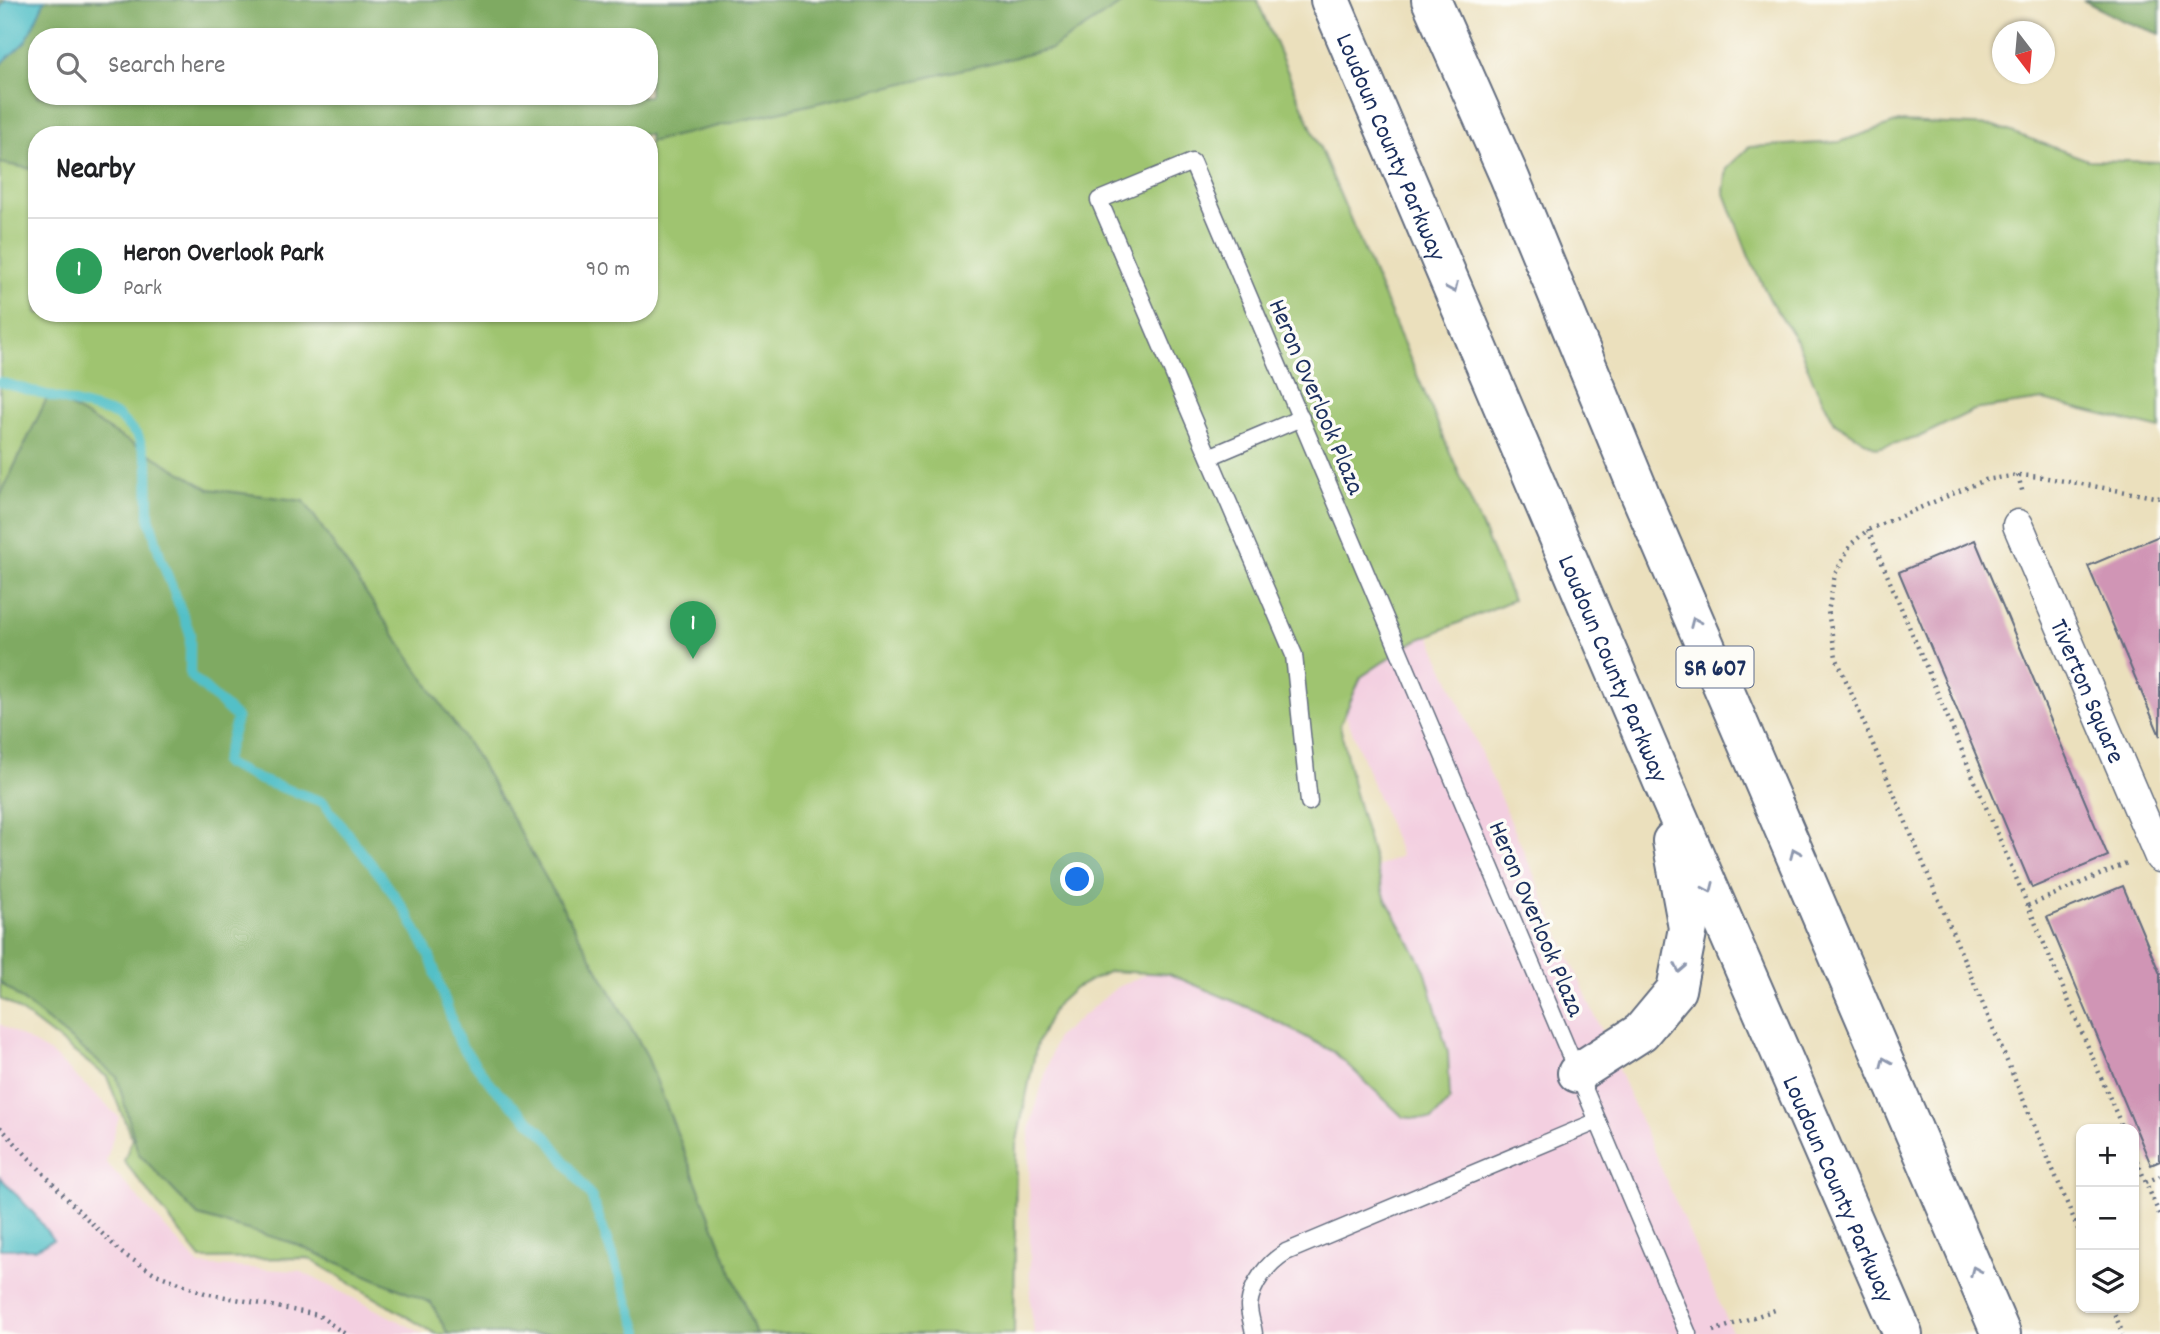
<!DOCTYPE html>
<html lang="en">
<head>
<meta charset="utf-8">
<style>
	body { margin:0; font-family:Dekko,sans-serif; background:#f2f2f2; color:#202124 }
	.controls { position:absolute; right:21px; bottom:21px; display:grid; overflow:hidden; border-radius:14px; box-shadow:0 2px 5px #0004 }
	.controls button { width:63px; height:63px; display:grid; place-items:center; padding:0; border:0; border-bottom:2px solid #e0e0e0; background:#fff; color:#202124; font:35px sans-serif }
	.compass { position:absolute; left:1992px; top:21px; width:63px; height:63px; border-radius:50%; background:#fff; box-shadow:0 2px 5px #0004; rotate:164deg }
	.you { position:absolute; left:1078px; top:880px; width:24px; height:24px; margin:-18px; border:5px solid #fff; border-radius:50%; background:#1a73e8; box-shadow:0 0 0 10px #1a73e833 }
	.badge { display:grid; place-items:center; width:46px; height:46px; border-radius:50%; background:#1a73e8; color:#fff; font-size:23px; font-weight:700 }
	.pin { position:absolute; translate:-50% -58px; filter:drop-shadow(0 2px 4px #0008) }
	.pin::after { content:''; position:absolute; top:37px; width:24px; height:21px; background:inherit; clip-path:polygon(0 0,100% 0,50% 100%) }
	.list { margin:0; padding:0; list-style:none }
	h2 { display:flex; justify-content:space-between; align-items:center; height:91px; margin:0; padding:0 28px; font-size:30px }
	h2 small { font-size:23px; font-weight:400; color:#757577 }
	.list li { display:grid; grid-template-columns:46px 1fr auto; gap:21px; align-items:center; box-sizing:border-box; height:105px; padding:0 28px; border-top:2px solid #e0e0e0 }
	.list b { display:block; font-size:26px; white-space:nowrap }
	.list p { margin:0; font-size:23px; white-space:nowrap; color:#757577 }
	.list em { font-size:23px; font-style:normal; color:#757577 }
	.icon { flex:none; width:38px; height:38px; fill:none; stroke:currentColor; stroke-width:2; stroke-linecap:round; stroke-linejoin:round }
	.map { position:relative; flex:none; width:2160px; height:1334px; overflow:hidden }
	.search { position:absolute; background:#fff; box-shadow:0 2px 5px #0004; left:28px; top:28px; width:630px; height:77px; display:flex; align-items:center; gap:18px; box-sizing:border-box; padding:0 24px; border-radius:28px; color:#757577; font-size:26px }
	.panel { position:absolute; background:#fff; box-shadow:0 2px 5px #0004; left:28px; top:126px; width:630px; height:196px; border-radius:28px }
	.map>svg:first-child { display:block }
</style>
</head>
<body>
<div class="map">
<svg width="2160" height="1334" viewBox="0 0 2160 1334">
	<rect width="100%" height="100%" fill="#fdfcf7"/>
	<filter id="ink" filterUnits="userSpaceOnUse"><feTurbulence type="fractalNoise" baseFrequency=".0143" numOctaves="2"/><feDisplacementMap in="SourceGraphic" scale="14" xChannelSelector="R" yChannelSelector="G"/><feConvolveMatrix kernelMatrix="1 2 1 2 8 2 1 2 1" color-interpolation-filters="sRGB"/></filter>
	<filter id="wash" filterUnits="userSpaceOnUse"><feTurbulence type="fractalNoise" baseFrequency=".00686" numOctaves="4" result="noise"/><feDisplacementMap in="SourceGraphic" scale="28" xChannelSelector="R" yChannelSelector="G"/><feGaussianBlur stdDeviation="1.57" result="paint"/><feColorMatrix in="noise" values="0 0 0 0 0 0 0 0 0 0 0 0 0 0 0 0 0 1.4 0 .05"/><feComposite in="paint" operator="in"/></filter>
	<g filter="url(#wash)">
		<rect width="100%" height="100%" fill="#ebe0bd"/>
		<path fill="#f3cfe0" d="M1429,633L1733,1334H1034L1030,1301L1029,1129L1056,1038L1116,988L1401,856L1330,675Z
			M0,1024L52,1054L119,1117L106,1162L199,1265L300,1271L424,1334H0Z"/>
		<path fill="#9fc46f" stroke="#5d7a66" stroke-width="2" fill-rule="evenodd" d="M89,0H1257L1513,600L1413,642L1361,677L1340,725L1354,790L1385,897L1425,970L1448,1053L1450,1100L1432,1120L1403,1117L1334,1052L1259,1012L1169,974L1110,971L1075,988L1055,1006L1037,1043L1016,1146L1014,1334H436L308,1258L201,1259L124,1161L132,1139L107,1077L11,1004L0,999V61L37,96H649V37ZM37,135H649V313H37Z
			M1899,122L1995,126L2088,160L2160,162V429L2043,400L1974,410L1917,438L1876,448L1835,423L1814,383L1797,341L1771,302L1749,257L1724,191L1727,168L1749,147L1839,142Z"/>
		<path fill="#7faa62" stroke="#4d6c60" stroke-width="2" fill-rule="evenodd" d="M0,0H1127L1051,49L649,142V135H37V170L0,163ZM37,37H649V96H37Z
			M2083,0H2160V34L2121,20Z
			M49,394L209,489L304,501L480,762L646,1054L756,1334H448L431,1303L290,1242L198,1216L138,1153L117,1077L0,982V496Z"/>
		<path fill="#52c0c7" stroke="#367892" stroke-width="2" d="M6,0H45L26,41L0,65V8Z
			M0,1177L35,1215L53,1240L35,1249H0Z"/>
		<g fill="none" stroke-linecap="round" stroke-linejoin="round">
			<path stroke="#52c0c7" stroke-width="10" d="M0,382L117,415L138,436L148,463L149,517L161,559L190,633V675L237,718L224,763L260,780L323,802L383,879L408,915L430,957L460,1044L493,1087L548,1138L592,1198L640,1334"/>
		</g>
		<g id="blocks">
			<path fill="#d095b5" d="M2159,536L2160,539V736L2088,566Z
				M1975,540L2108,856L2032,888L1899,572Z
				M2123,886L2160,974V1161L2151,1165L2047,917Z"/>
		</g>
	</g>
	<g filter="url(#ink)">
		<use href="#blocks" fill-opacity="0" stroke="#646d7f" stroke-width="2"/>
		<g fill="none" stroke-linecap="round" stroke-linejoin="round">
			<defs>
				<path id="service" d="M1209,457L1301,418
					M1309,802L1294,655L1099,200L1192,162L1688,1334
					M1254,1334C1253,1325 1249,1315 1249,1306C1251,1284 1268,1263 1286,1252L1598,1121"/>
				<g id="minor">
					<path id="s1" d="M2018,525L2160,857"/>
				</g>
				<g id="primary">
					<path id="s2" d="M1330,0L1662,780L1903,1334"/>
					<path d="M1431,0L1509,176L1640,494L2001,1334"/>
					<path d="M1577,1073L1641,1032L1676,990L1688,928L1672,841"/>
				</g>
			</defs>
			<use href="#service" stroke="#646d7f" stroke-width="19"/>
			<use href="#minor" stroke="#646d7f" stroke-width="33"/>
			<use href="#primary" stroke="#646d7f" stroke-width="42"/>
			<path stroke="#646d7f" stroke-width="4.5" stroke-dasharray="2 5" stroke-linecap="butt" d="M2018,475L2023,494
				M1868,530L2123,1129
				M2028,906L2127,863
				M0,1127L75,1207L123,1254L156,1274L205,1293L318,1315L345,1334
				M2134,1154L2160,1216
				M2146,1182L2160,1176
				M2081,1236L1836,657L1828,612L1835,574L1851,544L1868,530L1985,480L2018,475L2042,477L2160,498
				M2112,1308L2123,1334
				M1713,1331L1775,1310"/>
			<use href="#service" stroke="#fff" stroke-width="16"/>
			<use href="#minor" stroke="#fff" stroke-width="30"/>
			<use href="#primary" stroke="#fff" stroke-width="38"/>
		</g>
		<defs><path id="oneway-chevron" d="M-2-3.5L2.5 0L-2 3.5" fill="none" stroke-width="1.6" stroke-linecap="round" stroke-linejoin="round" transform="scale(1.75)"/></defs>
		<g stroke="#8d97ae">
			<use href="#oneway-chevron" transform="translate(1453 288) rotate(66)"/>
			<use href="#oneway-chevron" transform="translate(1695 622) rotate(-113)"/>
			<use href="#oneway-chevron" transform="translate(1795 853) rotate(-113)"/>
			<use href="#oneway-chevron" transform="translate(1709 888) rotate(66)"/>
			<use href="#oneway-chevron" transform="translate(1680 968) rotate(101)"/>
			<use href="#oneway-chevron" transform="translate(1885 1062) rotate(-113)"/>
			<use href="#oneway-chevron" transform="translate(1975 1271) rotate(-113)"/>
		</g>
	</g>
	<g text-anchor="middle" stroke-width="7" stroke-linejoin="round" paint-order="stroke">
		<rect fill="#fdfcf7" stroke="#5f6c8c" stroke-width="2" x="1676.5" y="646.5" width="77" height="41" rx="5"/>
		<g font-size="24" font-weight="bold" fill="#1b2f5e">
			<text x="1715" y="675">SR 607</text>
		</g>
		<g font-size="26" fill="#1b2f5e" stroke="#fdfcf7">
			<text dy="9" stroke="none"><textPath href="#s2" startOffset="159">Loudoun County Parkway</textPath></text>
			<text transform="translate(1318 396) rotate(67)" y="9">Heron Overlook Plaza</text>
			<text dy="9" stroke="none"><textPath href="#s2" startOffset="726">Loudoun County Parkway</textPath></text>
			<text dy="9" stroke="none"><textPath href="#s1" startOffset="180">Tiverton Square</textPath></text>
			<text transform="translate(1538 918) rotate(67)" y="9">Heron Overlook Plaza</text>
			<text dy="9" stroke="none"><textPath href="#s2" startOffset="1293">Loudoun County Parkway</textPath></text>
		</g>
	</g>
</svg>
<div class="controls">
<button>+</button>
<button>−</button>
<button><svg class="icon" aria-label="layers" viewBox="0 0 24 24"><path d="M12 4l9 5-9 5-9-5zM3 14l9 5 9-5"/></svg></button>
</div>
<svg class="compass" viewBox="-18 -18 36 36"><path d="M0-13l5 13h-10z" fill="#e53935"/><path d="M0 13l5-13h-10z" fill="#757577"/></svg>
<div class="you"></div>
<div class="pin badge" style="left:693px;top:659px;background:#2e9e5b">1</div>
<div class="search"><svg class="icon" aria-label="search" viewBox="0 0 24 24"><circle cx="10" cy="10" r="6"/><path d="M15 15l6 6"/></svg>Search here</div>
<section class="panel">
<h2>Nearby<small></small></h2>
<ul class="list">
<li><span class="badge" style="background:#2e9e5b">1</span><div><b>Heron Overlook Park</b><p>Park</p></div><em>90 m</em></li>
</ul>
</section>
</div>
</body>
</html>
